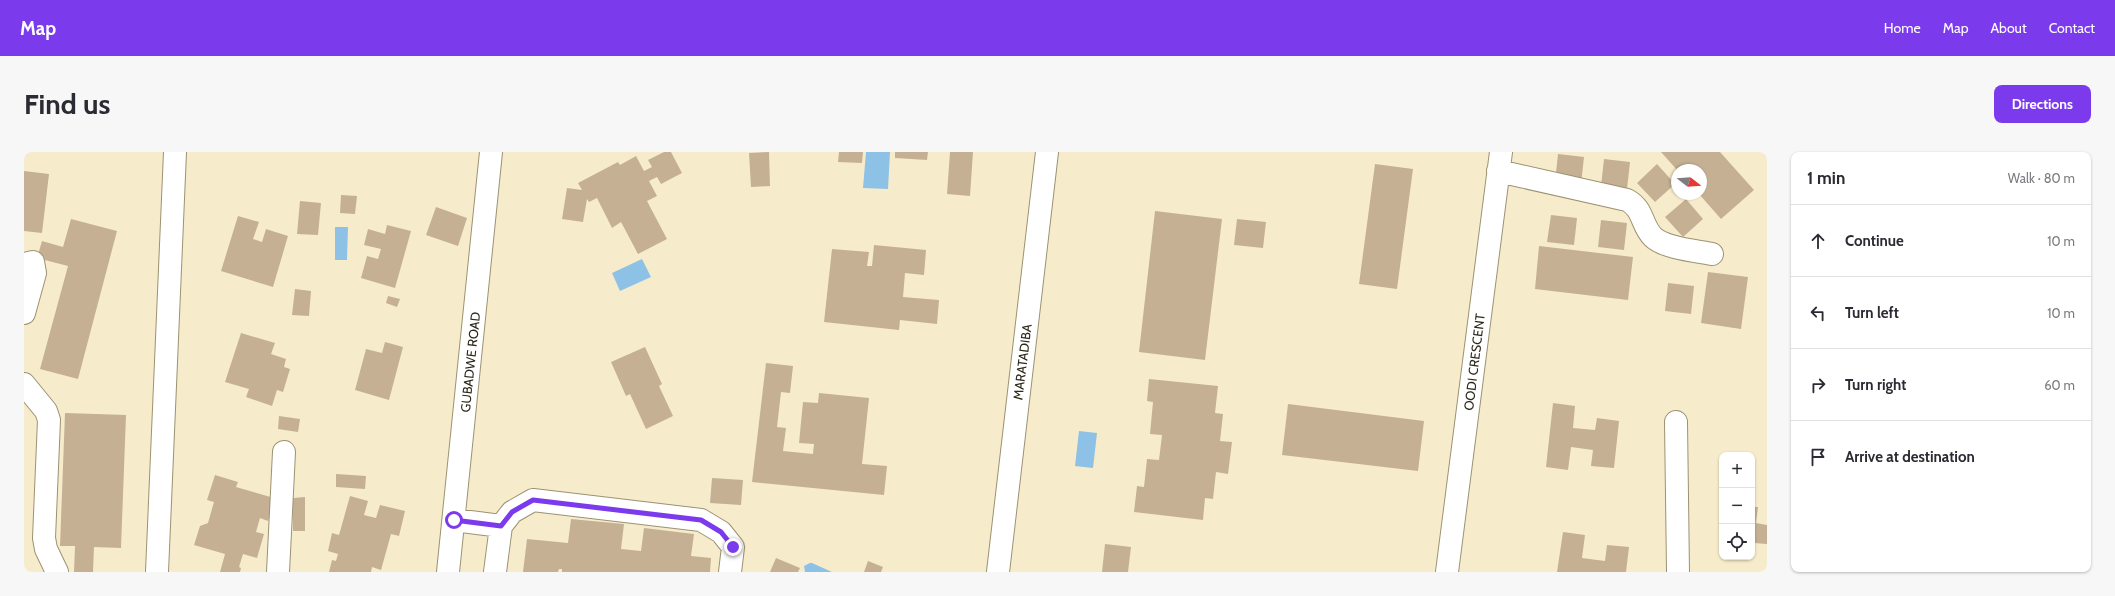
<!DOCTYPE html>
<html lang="en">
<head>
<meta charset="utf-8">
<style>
	body { margin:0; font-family:Cabin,sans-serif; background:#f7f7f7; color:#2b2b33 }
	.controls { position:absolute; right:12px; bottom:12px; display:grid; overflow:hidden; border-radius:8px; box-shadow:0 1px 3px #0004 }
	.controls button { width:36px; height:36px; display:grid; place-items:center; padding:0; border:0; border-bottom:1px solid #e1e1e2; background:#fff; color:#2b2b33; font:20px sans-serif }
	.compass { position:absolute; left:1647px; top:12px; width:36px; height:36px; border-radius:50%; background:#fff; box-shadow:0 1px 3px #0004; rotate:107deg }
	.stop { position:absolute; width:12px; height:12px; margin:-9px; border:3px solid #7c3aed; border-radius:50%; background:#fff }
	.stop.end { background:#7c3aed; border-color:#fff; box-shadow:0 1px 4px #0008 }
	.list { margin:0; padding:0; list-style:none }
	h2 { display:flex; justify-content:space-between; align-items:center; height:52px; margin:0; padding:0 16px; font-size:17px }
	h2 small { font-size:13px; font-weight:400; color:#7c7c81 }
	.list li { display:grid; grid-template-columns:26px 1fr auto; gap:12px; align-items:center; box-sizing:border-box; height:72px; padding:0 16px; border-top:1px solid #e1e1e2 }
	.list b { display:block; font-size:15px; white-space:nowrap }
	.list em { font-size:13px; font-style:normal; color:#7c7c81 }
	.icon { flex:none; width:22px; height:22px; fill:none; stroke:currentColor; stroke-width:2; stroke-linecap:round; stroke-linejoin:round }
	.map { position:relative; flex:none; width:1743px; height:420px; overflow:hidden; border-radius:8px }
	header { display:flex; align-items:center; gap:24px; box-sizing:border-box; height:56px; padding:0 20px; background:#7c3aed; color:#fff }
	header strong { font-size:19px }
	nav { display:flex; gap:22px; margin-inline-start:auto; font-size:14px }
	.intro { display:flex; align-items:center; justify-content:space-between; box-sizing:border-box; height:96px; padding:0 24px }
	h1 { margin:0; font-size:28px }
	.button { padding:10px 18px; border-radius:8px; background:#7c3aed; color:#fff; font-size:14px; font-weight:700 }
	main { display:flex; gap:24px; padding:0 24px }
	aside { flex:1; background:#fff; border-radius:8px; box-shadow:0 1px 3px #0004 }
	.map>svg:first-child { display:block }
</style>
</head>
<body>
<header>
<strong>Map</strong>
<nav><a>Home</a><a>Map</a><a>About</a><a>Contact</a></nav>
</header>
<div class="intro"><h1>Find us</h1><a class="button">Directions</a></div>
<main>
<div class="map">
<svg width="1743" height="420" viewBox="0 0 1743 420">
	<rect width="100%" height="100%" fill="#f6eccb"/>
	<path fill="#8dc1e6" d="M842,0H866L864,37L839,36Z
		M311,75H324L323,108H311Z
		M618,107L627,125L596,139L588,121Z
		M1055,279L1073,281L1069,316L1051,314Z
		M786,411H788L808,420H781L780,414Z"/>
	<path fill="#c5b094" d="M640,0H647L658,21L637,32L633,25L625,29L633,44L623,49L643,87L614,102L597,70L588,76L573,46L565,50L563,47L559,70L538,67L543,36L558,38L554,31L594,10L596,13L612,4L620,19L628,15L624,8Z
		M745,0L746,34L727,35L725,1Z
		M815,0H839L838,11L814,10Z
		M871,0H904L903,8L871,6Z
		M926,0H949L946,44L923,42Z
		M1637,0H1696L1730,38L1697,67L1675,42H1677V18H1653Z
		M1534,2L1560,5L1557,33L1531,30Z
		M1580,7L1606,10L1603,37L1577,34Z
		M1351,12L1389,17L1373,137L1335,132Z
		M1633,12L1651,32L1631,50L1613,31Z
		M0,19L25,22L18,81L0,79Z
		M317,43L333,44L331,62L316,61Z
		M1662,47L1679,67L1659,85L1641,65Z
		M276,49L297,51L294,83L273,82Z
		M412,55L443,66L434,94L402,83Z
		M1131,59L1198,67L1181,208L1115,200Z
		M1527,63L1553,66L1550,93L1523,90Z
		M214,64L235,70L229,87L238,90L242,77L264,84L249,135L197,119Z
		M47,67L93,79L54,227L16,217L44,114L13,106L18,89L39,95Z
		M1213,67L1242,70L1239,96L1210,93Z
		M1577,68L1603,71L1600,98L1574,95Z
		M363,73L387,79L371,136L337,126L343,104L354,107L357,97L340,93L344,77L361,82Z
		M850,93L902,98L900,123L881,121L879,145L915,148L913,172L876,168L875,178L800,170L808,97L845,100L843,114H848Z
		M1515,94L1609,105L1604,148L1511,137Z
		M1684,120L1724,125L1717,177L1677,171Z
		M1644,131L1670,134L1667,162L1641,159Z
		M271,137L287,139L285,164L268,163Z
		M364,144L376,147L373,155L362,151Z
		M217,181L251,191L247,202L262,207L260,215L266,217L259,240L253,238L248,254L222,245L225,237L201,230Z
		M361,190L379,195L365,248L331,238L342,197L358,201Z
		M621,195L638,232L635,234L649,264L622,277L606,242L602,244L587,210Z
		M742,211L769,214L766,241L757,240L753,275L762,276L759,299L789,302L790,292L775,291L779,250L794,251L795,241L845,246L838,312L863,314L860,343L728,330Z
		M1125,227L1194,234L1191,261L1199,262L1196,289L1208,290L1204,322L1192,320L1189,347L1181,346L1179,368L1110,360L1113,334L1120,335L1123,307L1135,308L1138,283L1126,282L1129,250L1123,249Z
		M1529,251L1551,254L1549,276L1571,278L1573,266L1595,269L1590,316L1567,314L1569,298L1547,295L1544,318L1522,315Z
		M1264,252L1400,269L1394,319L1258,303Z
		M41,261L102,263L97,396L70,395L69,420H50L51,394H36Z
		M255,264L276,267L274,280L254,277Z
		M312,322L342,324L341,337L312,335Z
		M191,323L214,330L212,335L250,346L244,369L236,366L232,380L240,382L233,406L219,402L215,415L217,416L216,420H196L201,402L170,393L176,374L184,371L190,350L183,348Z
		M688,326L719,328L717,353L686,351Z
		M326,344L344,349L340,363L352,366L356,353L381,359L375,384L367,382L357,418L348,415L347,420H305L308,408L312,409L314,402L304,399L308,381L315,383Z
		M281,345V379H269V346Z
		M1728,355H1734L1732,371L1743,373V392L1730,391L1729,401Z
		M547,367L600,372L597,397L617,399L620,376L670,382L667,404L687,406L686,420H538V417H535L534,420H499L503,387L544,391Z
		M1539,380L1561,383L1558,406L1581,409L1583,393L1605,395L1602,420H1533Z
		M1081,392L1107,395L1104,420H1078Z
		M752,406L776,416L774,420H746Z
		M844,409L859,415L857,420H840Z"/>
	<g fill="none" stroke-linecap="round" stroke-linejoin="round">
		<defs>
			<path id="street" d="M1474,19L1603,48C1620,57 1617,73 1629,85C1640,96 1673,99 1688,102
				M0,112L9,110L11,121L0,161
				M0,232L22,259L25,268L20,386L22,397L33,420
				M1652,270L1654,420
				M430,368L477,374L488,360L509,348L677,368L697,380L709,395L706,420
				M133,420L151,0
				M254,420L260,300
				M424,420L467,0
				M471,420L477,374
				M1423,420L1477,0"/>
			<path id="secondary" d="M974,420L1023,0"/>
		</defs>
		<use href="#street" stroke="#9c9273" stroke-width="24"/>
		<use href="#secondary" stroke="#9c9273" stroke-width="24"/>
		<use href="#street" stroke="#fff" stroke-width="22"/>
		<use href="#secondary" stroke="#fff" stroke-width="22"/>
	</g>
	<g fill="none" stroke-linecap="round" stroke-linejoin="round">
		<path stroke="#7c3aed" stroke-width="5" d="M430,368L477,374L488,360L509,348L677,368L697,380L709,395"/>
	</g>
	<g text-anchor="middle" stroke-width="4" stroke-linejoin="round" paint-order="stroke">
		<g font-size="13" fill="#2c281b" stroke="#fff">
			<text transform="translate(446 210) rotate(-84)" y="5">GUBADWE ROAD</text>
			<text transform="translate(998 210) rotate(-83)" y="5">MARATADIBA</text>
			<text transform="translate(1450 210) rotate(-83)" y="5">OODI CRESCENT</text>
		</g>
	</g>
</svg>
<div class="controls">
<button>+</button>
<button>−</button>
<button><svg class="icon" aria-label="locate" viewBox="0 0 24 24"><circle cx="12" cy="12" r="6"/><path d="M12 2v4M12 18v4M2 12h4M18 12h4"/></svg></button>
</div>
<svg class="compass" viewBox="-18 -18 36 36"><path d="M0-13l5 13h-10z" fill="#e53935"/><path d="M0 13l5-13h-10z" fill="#7c7c81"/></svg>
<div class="stop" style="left:430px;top:368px"></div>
<div class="stop end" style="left:709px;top:395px"></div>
</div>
<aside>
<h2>1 min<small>Walk · 80 m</small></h2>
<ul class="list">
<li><svg class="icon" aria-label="ahead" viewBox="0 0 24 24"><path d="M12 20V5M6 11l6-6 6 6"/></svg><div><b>Continue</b></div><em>10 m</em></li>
<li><svg class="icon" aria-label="left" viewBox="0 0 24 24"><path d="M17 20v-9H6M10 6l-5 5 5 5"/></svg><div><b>Turn left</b></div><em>10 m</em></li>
<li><svg class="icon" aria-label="right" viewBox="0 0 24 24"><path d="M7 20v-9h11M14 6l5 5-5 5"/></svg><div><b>Turn right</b></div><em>60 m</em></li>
<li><svg class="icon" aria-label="arrive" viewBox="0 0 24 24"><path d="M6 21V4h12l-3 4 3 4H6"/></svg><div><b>Arrive at destination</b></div></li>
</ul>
</aside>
</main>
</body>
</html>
